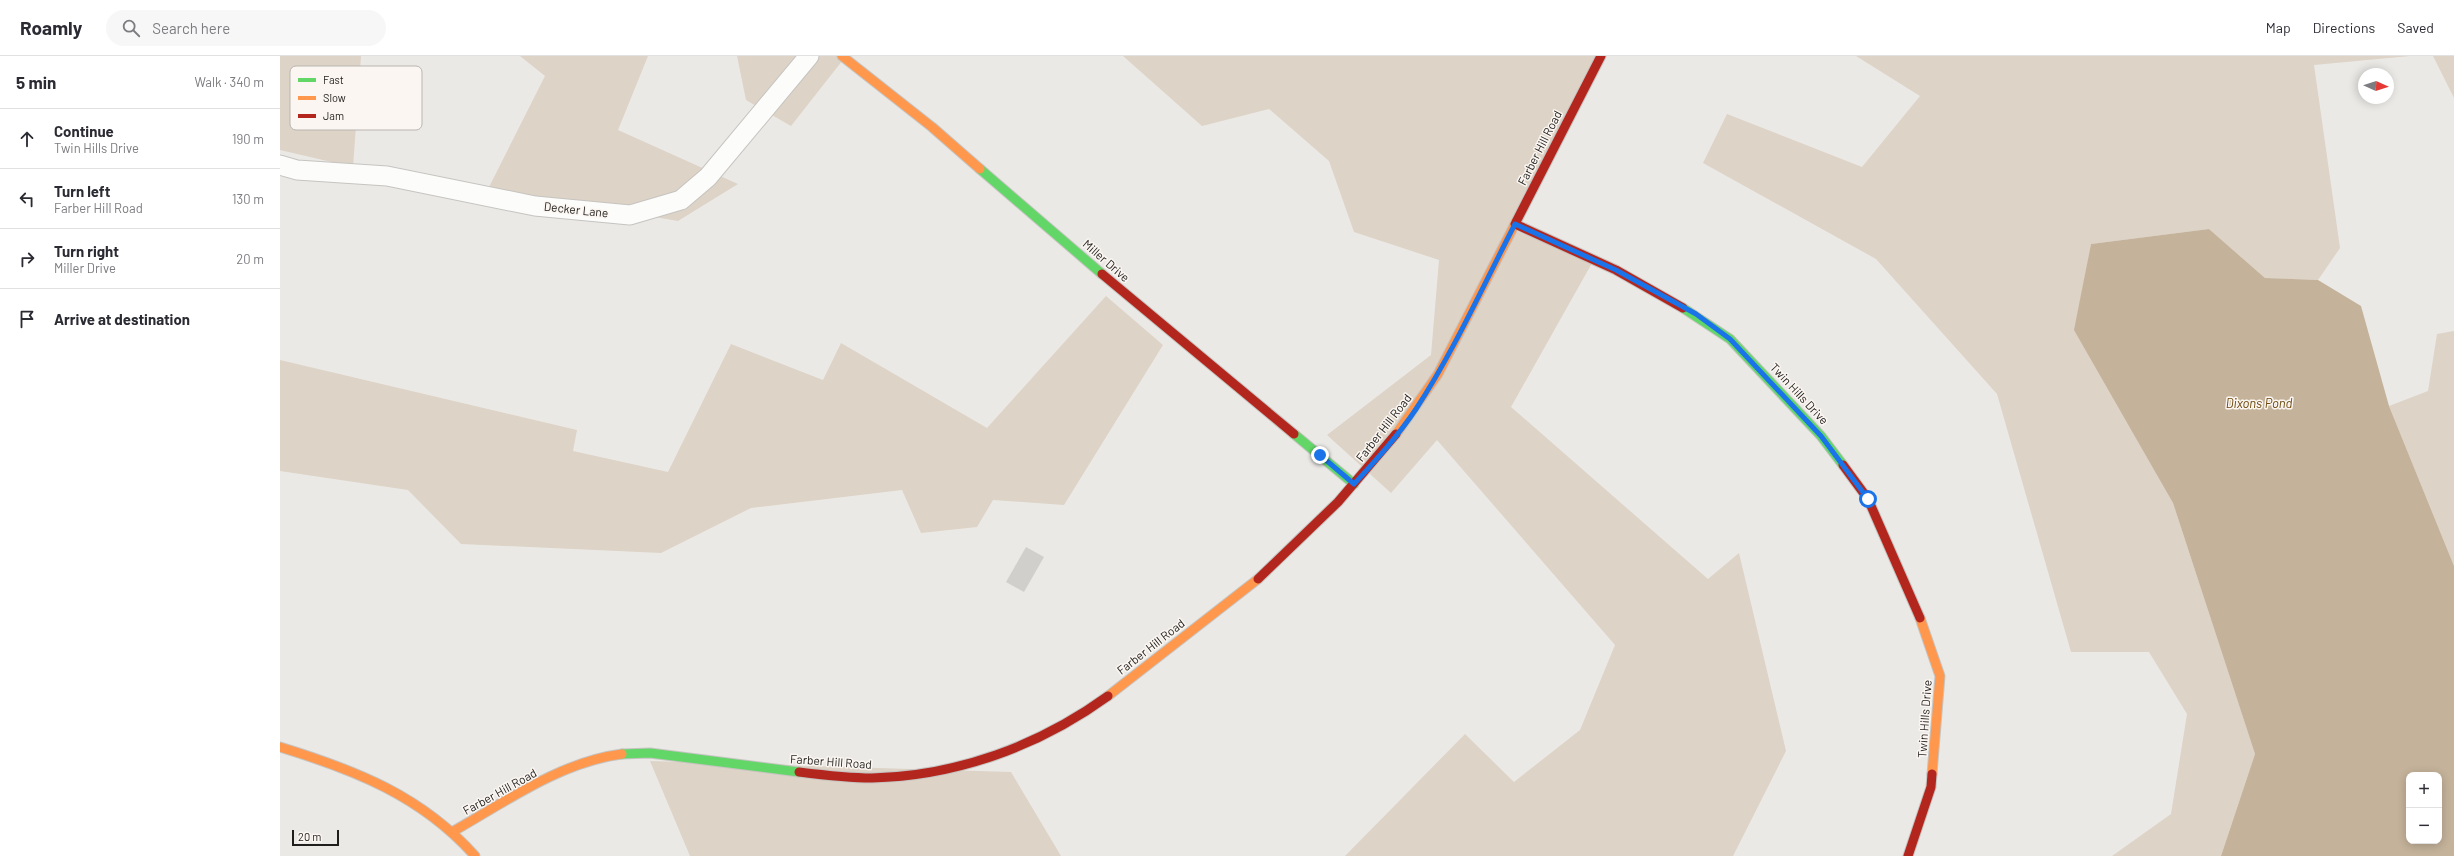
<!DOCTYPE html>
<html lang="en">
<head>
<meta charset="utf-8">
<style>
	body { margin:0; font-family:Barlow,sans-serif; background:#f7f7f7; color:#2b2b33 }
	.controls { position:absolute; right:12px; bottom:12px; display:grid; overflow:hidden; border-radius:8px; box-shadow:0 2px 10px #0003 }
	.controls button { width:36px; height:36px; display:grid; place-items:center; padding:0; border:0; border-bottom:1px solid #e1e1e2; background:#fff; color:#2b2b33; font:20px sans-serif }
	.compass { position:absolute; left:2078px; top:12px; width:36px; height:36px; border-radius:50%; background:#fff; box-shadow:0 2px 10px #0003; rotate:93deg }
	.scale { position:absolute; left:12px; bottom:10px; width:47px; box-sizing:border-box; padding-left:4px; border:2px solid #201e1c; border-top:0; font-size:11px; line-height:14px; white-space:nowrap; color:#201e1c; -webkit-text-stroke:3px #fbf6f1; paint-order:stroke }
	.stop { position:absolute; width:12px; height:12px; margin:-9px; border:3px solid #1a73e8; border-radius:50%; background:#fff }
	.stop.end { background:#1a73e8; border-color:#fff; box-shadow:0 1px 4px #0008 }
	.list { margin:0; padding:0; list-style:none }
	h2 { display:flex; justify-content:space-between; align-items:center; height:52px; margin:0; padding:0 16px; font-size:17px }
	h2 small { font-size:13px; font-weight:400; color:#7c7c81 }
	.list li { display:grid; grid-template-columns:26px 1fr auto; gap:12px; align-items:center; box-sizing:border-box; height:60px; padding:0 16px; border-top:1px solid #e1e1e2 }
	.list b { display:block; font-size:15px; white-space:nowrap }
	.list p { margin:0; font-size:13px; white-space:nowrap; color:#7c7c81 }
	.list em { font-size:13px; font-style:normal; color:#7c7c81 }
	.icon { flex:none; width:22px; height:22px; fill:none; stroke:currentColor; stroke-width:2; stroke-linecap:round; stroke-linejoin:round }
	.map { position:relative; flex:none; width:2174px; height:800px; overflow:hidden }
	header { display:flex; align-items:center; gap:24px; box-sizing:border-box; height:56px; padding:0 20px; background:#fff; border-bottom:1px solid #e1e1e2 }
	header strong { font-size:19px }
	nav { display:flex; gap:22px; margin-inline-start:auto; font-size:14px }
	.search { width:280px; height:36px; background:#f7f7f7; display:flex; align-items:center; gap:10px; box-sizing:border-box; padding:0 14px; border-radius:22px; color:#7c7c81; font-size:15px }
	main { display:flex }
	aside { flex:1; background:#fff }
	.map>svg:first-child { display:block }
</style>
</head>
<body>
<header>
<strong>Roamly</strong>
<div class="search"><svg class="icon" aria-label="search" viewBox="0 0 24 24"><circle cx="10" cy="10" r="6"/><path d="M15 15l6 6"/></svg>Search here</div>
<nav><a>Map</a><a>Directions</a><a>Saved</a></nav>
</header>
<main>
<aside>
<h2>5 min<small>Walk · 340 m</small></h2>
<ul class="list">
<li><svg class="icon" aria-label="ahead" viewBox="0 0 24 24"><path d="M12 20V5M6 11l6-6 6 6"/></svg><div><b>Continue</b><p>Twin Hills Drive</p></div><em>190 m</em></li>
<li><svg class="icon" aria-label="left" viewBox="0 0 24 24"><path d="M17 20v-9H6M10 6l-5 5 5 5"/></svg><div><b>Turn left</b><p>Farber Hill Road</p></div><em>130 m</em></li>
<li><svg class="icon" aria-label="right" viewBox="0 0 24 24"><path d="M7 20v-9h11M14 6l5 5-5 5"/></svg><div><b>Turn right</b><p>Miller Drive</p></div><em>20 m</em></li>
<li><svg class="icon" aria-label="arrive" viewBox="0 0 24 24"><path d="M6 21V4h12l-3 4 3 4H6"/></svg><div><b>Arrive at destination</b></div></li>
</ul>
</aside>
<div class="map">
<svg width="2174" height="800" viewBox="0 0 2174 800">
	<rect width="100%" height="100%" fill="#ebe9e6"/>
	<path fill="#ddd3c6" d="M0,0H81L73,111L0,94Z
		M240,0H368L338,74L458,128L398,165L208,133L265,20Z
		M457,0H566L511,70L466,44Z
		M843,0H1324L1234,174L1312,207L1231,351L1428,523L1459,497L1506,695L1453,800H1065L1185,678L1234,726L1300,674L1335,589L1157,384L1111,437L1047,379L1151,299L1159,204L1074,176L1049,105L989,53L922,70Z
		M1576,0H2130L2034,9L2060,192L2038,224L1985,222L1929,173L1811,188L1795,274L1893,447L1975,698L1941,800H1832L1891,758L1907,658L1869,596H1791L1717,338L1596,203L1423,107L1447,58L1582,111L1640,40Z
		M2153,0H2174V42Z
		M826,240L883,289L784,449L713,444L697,471L641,477L622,434L471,452L381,497L181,488L128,434L0,415V304L297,374L293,395L388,416L451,288L543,324L561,287L707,372Z
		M2174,275V510L2109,350L2148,335L2157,278Z
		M370,705L731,716L781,800H410Z"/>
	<path fill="#c4b29a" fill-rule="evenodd" d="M1929,173L1985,222L2038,224L2081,250L2109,350L2174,510V800H1941L1975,698L1893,447L1794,274L1811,188ZM2129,719H2159V785H2129Z"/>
	<path fill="#d1cfcc" d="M746,491L764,501L744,536L726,526Z"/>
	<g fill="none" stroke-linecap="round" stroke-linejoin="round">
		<defs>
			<path id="street" d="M0,109L17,114L107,120L255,150L350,159L401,144L428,121L529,0"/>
			<path id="fast" d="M700,113L822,218
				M1403,252L1450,283L1541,380L1563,409
				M1014,378L1074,428
				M342,698L370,697L519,716"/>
			<path id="slow" d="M562,0L652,71L700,113
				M1116,378L1158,318L1236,166
				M1640,562L1660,620L1652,718
				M828,640L978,523
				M0,691C75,714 142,740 195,800
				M172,776C225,746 280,706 342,698"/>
			<path id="jam" d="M1236,166L1321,0
				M1235,168L1336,214L1403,252
				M822,218L1014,378
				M1563,409L1588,443L1640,562
				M978,523L1058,446L1116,378
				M519,716C543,719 567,722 592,722C677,720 759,690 828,640
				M1628,800L1651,731L1652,718"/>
		</defs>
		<use href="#street" stroke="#c6c4c1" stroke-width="21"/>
		<use href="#fast" stroke="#c6c4c1" stroke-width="11"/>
		<use href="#slow" stroke="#c6c4c1" stroke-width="11"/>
		<use href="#jam" stroke="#c6c4c1" stroke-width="11"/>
		<use href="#street" stroke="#fcfcfb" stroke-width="19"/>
		<use href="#fast" stroke="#63d668" stroke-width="9"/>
		<use href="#slow" stroke="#ff974d" stroke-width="9"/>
		<use href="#jam" stroke="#b3261e" stroke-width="9"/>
	</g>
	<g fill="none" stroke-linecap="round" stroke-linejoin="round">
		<path stroke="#1a73e8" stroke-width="5" d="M1040,399L1074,428C1095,405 1118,380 1136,353C1174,295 1203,230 1235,168L1336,214L1416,258L1450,283L1541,380L1588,443"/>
	</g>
	<g text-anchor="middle" stroke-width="3" stroke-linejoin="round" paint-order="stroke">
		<g font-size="12" fill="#201e1c" stroke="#fbf6f1">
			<text transform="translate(1260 92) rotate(-63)" y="4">Farber Hill Road</text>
			<text transform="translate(296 154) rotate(6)" y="4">Decker Lane</text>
			<text transform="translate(826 205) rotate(41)" y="4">Miller Drive</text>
			<text transform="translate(1519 338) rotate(47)" y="4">Twin Hills Drive</text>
			<text transform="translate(1104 372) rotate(-52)" y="4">Farber Hill Road</text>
			<text transform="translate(871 591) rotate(-38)" y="4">Farber Hill Road</text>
			<text transform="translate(1645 663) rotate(-86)" y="4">Twin Hills Drive</text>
			<text transform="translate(551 706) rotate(4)" y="4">Farber Hill Road</text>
			<text transform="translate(220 736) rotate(-29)" y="4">Farber Hill Road</text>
		</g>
		<g font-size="13" font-style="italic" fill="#6d490d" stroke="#fbf6f1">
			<text x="1979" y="352">Dixons Pond</text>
		</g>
	</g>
	<rect x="10" y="10" width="132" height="64" rx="6" fill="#fbf6f1" stroke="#b9b5b1" stroke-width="1"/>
	<rect x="18" y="22" width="18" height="4" fill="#63d668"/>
	<rect x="18" y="40" width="18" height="4" fill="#ff974d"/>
	<rect x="18" y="58" width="18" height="4" fill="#b3261e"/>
	<g font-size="11" fill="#201e1c">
		<text x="43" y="28">Fast</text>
		<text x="43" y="46">Slow</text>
		<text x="43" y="64">Jam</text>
	</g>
</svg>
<div class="controls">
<button>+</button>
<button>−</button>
</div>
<svg class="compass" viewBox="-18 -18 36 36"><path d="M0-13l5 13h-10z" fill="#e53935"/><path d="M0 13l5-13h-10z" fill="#7c7c81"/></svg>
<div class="scale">20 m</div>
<div class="stop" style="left:1588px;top:443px"></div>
<div class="stop end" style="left:1040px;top:399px"></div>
</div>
</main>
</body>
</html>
